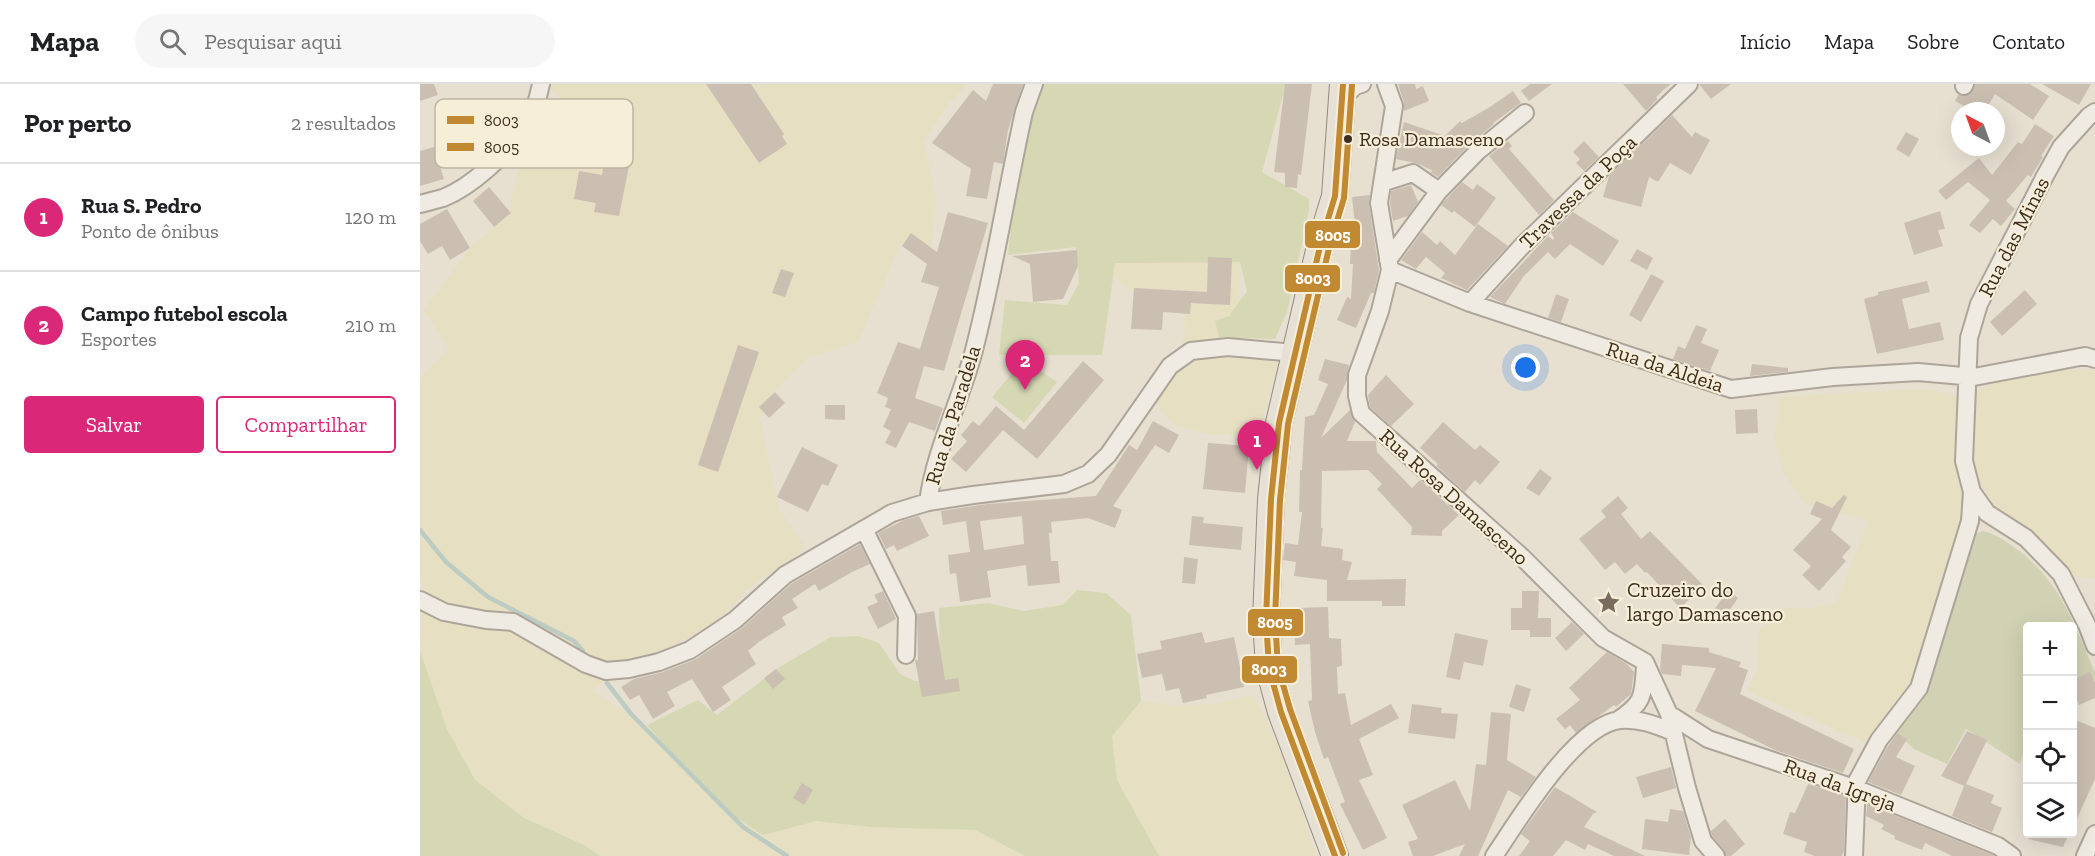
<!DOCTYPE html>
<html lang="pt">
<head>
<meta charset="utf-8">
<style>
	body { margin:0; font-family:"Zilla Slab",serif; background:#f6f6f6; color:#202124 }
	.controls { position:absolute; right:18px; bottom:18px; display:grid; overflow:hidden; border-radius:6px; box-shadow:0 6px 24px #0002 }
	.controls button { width:54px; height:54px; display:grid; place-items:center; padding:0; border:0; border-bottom:2px solid #e0e0e0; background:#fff; color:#202124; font:30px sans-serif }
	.compass { position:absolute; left:1531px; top:18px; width:54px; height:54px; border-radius:50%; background:#fff; box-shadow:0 6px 24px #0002; rotate:319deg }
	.you { position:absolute; left:1106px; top:284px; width:21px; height:21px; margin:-15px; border:4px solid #fff; border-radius:50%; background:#1a73e8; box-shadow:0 0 0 9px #1a73e833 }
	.badge { display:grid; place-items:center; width:39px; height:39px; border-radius:50%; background:#db2777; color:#fff; font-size:20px; font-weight:700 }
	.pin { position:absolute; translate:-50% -50px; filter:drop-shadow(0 2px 3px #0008) }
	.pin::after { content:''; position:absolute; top:32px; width:21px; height:18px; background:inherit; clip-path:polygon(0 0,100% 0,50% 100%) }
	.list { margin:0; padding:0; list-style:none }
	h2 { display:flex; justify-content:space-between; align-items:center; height:78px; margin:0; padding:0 24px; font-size:26px }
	h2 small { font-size:20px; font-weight:400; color:#757577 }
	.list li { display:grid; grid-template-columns:39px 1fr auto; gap:18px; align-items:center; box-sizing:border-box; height:108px; padding:0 24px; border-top:2px solid #e0e0e0 }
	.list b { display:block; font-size:22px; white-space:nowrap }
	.list p { margin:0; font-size:20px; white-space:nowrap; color:#757577 }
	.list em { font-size:20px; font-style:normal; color:#757577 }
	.actions { display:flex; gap:12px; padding:18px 24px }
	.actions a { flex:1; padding:14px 0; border:2px solid #db2777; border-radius:6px; text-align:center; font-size:21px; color:#db2777 }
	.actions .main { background:#db2777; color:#fff }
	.icon { flex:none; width:33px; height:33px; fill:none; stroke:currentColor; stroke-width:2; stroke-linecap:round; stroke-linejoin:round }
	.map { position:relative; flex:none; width:1675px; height:772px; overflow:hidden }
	header { display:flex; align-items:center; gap:36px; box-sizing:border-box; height:84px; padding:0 30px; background:#fff; border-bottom:2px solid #e0e0e0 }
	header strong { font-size:28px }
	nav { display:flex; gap:33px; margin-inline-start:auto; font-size:21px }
	.search { width:420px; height:54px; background:#f6f6f6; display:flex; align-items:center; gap:15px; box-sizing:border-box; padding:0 21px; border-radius:33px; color:#757577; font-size:22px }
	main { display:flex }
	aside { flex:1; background:#fff }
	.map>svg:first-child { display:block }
</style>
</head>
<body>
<header>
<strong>Mapa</strong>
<div class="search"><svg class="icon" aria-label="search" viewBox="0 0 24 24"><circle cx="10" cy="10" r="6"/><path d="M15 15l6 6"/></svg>Pesquisar aqui</div>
<nav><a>Início</a><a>Mapa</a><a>Sobre</a><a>Contato</a></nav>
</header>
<main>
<aside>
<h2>Por perto<small>2 resultados</small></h2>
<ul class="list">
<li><span class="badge">1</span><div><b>Rua S. Pedro</b><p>Ponto de ônibus</p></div><em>120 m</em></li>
<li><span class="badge">2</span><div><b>Campo futebol escola</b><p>Esportes</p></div><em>210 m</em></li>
</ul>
<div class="actions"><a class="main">Salvar</a><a>Compartilhar</a></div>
</aside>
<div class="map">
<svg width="1675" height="772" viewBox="0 0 1675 772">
	<rect width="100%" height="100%" fill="#e7e0d1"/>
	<path fill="#e6dfc2" d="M124,0H548L528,20L504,58L516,114L511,164L480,161L438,258L387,274L352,310L340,335L359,425L386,464L326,506L301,537L236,570L203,580L172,607L226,641L270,690L309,729L343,751L396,736L451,743L555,746L605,772H180L164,761L104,734L55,696L27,645L0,567L3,503L0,496V294L29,266L4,226L49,165L89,130L97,89L141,18L142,16Z
		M591,81L805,113L821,186L814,250L862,264L839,350L790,351L752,340L732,315L760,277L765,247L763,205L710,206L665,169L642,159L582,167Z
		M1645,286H1675V494L1650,492L1585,433L1539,436L1528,489L1489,621L1452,661L1327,607L1338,582L1339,546L1360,524H1395L1417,518L1448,436L1385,420L1363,388L1355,353L1359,313L1503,305L1547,313L1577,296Z
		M834,611L866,678L896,772H739L697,696L692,652L721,617L759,622L794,620Z"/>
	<path fill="#d6d7b3" d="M616,0H866L842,88L889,115V126L867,228L855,255L799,253L795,237L809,232L827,207L820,178L695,179L682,271H579L585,216L647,221L659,199L656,163L588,171L604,28Z
		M604,275L637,298L604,339L572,313Z
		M657,506L686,509L711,531L721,617L692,652L697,696L739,772H605L555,746L451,743L396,737L343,751L309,729L270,690L227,641L278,616L297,631L361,582L411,553L439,552L459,559L480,590L495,597L520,599L519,524L568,519L604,527L643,521Z
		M0,567L27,645L55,696L104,734L164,761L180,772H0Z"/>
	<path fill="#d1d1b3" d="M1562,447C1575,449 1585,457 1595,464C1641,497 1653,539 1675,588V596L1653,604L1652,542H1608L1607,657L1600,680L1546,645L1527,680L1494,665L1477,649L1502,616L1556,450Z"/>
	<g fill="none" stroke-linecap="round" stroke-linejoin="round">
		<path stroke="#bcccc2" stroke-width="4.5" d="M0,446L26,478L68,513L154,557L163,567
			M187,599L212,631L323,743L367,772"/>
	</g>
	<path fill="#cbbfb2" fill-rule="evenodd" d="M0,0H14L18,11L0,17Z
		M286,0H331L364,50L362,52L367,60L339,79Z
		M573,0H603L588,46L583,80L574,78L567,115L546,112L551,85L512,59L553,6L566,17Z
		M865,0H892L881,91L878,90L877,104L865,103V89L854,88Z
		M978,0H995L996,5L1003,2L1009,17L984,27V19Z
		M1110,0H1132L1109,17L1101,7Z
		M1203,0H1251L1242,7L1236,14L1238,15L1226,27Z
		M1279,0H1311L1291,15Z
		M1555,0H1610L1629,12L1613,36L1575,10L1565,27H1553L1535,17L1538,11L1544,12L1550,10Z
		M1622,0H1671L1659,21Z
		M1093,7L1101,19L1073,39L1074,40L1050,60L1018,93L1010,88L1013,87L999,80L976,75L984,38L1025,52L1040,37L1042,39L1070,23Z
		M1252,31L1272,53L1275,48L1290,56L1271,91L1250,79L1238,98L1229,93L1221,123L1183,113L1189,92Z
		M1615,40L1634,52L1621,72L1623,73L1611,93L1608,91L1586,117L1595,125L1581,142L1573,135L1560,149L1549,141L1570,116L1548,98L1526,116L1518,107L1559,74L1572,91L1598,58L1602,60Z
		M1486,48L1499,55L1489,73L1476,65Z
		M1088,57L1092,62L1089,65L1134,116L1119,131L1069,72Z
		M1164,57L1179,73L1164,87L1156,79L1160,75L1153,68Z
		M14,63L24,95L0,102V67Z
		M184,77L209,82L199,132L174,128L176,119L154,115L159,87L182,91Z
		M1042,98L1053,106L1057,100L1076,114L1055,143L1034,127L1032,129L1021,121Z
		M991,101L998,118L988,132L973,137L970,119L971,107Z
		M69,103L91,129L74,143L53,117Z
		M950,111L949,121L959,186L954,209H951L936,244L917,236L927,213L931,215L933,180H930L931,157L937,158L932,113Z
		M27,125L50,164L30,176L22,162L8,170L0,157V140Z
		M1520,127L1525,145L1518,146L1523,162L1494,171L1484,139Z
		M528,128L568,139L524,287L504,282L495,314L523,324L515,347L489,338L476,364L465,359L471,347L463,343L471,325L465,323L468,314L457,309L478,258L500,265L519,203L501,198L507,180L482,162L491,149L517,168Z
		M1153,128L1199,157L1183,182L1150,160L1135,175L1128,168L1103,193L1085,220L1070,213L1128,152L1133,156L1134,154L1131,149Z
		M1058,140L1088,162L1047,206L1021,194L1025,189L1006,173L996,185L981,176L1002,148L1017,161L1020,157L1035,171Z
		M1217,165L1233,174L1227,186L1210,177Z
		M657,166L658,182L643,215L613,218L610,180L592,172Z
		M788,173L812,174L810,221L771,219L770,230L743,228L742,246L711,245L714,204L787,208Z
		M361,185L374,189L365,213L352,209Z
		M1231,190L1244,197L1221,238L1209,231Z
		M1507,197L1510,208L1482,215L1489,245L1520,238L1524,256L1457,270L1444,215L1458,211V208Z
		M1605,206L1617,220L1582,252L1570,238Z
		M1136,210L1149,215L1141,238L1128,234Z
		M1276,241L1287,245L1281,259L1299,266L1290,287L1253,275L1258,262L1265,265Z
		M318,261L339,268L298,388L278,381Z
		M905,275L929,281L927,296L901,354L930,326L935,338L927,357H956L957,368L992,404L1000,396L1039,431L1022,447V452L991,451L992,443L957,405L962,400L948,386L902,387L901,444H903L901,462L923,465L922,476L932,478L927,496L986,495L985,522H962V517H907V496L874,492L876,478L863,476L865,459L878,461L882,428H879L880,386H882L885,333L894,331L908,300L898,296Z
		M663,277L684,296L617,375L583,346L546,388L531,375L547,357L541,351L553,337L559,342L576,322L604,346Z
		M1332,280L1368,284V288L1330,292Z
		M966,291L994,320L971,342L950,323L948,311Z
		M355,308L365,319L349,334L339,323Z
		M405,321H425V336L405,335Z
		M1337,325L1338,349L1316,350L1315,326Z
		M733,337L759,351L749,369L735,361L693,422L702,426L695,444L668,434L631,438L632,449H629L631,477H638L640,499L608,502L606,481L567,487L571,513L540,518L536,489L530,490L528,471L550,468L546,437L523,441L521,427L567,420L676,412L709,361L717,366ZM602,432L604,460L564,466L560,437Z
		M1023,338L1055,366L1060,361L1080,378L1060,401L1055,396L1045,408L1016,382L1018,380L1000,364Z
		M788,359L829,362L825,409L783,405Z
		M382,363L418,381L408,402L402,400L388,428L357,413Z
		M1120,385L1132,394L1119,412L1106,404Z
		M1424,411L1427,413L1411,446L1431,463L1422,473L1426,477L1399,507L1382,491L1391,482L1373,466L1402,435L1390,430L1396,417L1412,424Z
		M1198,412L1208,424L1201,430L1221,455L1230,447L1284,502L1260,524L1227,488L1225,489L1217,480L1205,490L1195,478L1185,486L1159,455L1186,433L1181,427Z
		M499,432L509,452L477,467L474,461L466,465L458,449L484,436Z
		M772,432L784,433L783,439L823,443L821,466L769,461Z
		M440,460L450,480L432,488L399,507L395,500L372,515L378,524L362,533L366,541L340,557L328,567L336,580L302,603L311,616L293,628L272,595L247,608L255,622L233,635L219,611L210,616L201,603L214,595L243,588L276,575L322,544L371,500Z
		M764,473L778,475L775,500L762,499Z
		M1308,506L1318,514L1304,534L1294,526Z
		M463,507L476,535L458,545L447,523L458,518L454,511Z
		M1102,507H1119L1118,534H1131V553H1110V546H1091V524H1102Z
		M908,523L909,554L921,555L922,582L917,583L918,610L925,609L931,641L971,620L979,634L939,655L953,691L939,696L967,754L943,766L920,720L925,718L908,673L904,675L895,648L888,617L892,616L890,560L875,561L874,524Z
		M514,527L525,596L538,594L540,607L502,613L495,576H498L497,530Z
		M1152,538L1164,550L1146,567L1135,554Z
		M782,548L785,559L814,553L824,603L786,611L787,614L763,619L759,604L746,607L742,590L722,594L717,570L742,565L740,557Z
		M1035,549L1068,556L1063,582L1044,578L1040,596L1026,593Z
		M1242,560L1289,564V568L1321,578L1319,583L1328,586L1320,610L1434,665L1423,689L1357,667L1275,627L1296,584L1262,581L1261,592L1242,590L1240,585Z
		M1187,568L1207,580L1214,588L1211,610L1196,623L1194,621L1156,649L1150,641L1145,645L1136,635L1160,616L1149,604Z
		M356,585L365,595L353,605L344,594Z
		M1670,588L1675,599V614L1659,621L1653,607V596Z
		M1096,600L1111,605L1104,628L1089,623Z
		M992,620L1022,624L1021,629L1038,630L1035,655L988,649Z
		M1071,628L1091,630L1087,676L1116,693L1101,713L1088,706L1058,772H1039L1045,760L1013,772H993L988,758L998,755L982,721L1035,696L1050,727L1056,680L1066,681Z
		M1653,635L1675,644V695L1653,743Z
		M1547,647L1567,656L1546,700L1574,711L1571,719L1582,724L1572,748L1532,732L1544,702L1521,692Z
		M1477,649L1487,655L1476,673L1495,682L1481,711L1448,698L1468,662Z
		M1251,683L1256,704L1223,714L1216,693Z
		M382,699L393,706L384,721L373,714Z
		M1388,700L1426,712L1424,766L1422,772H1395L1384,768L1387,758L1363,750L1370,728L1375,729Z
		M1135,703L1177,728L1173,730L1164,743L1225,772H1194L1168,760L1165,766L1146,756L1133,772H1099L1110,757L1101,750Z
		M1447,720L1573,771L1574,772H1532L1505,759L1502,766L1474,755L1475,752L1461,745L1464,741L1446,732Z
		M1250,725L1263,727L1271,754L1269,771L1222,765L1225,735L1248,738Z
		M1305,735L1325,760L1311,772H1306L1304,766L1292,752L1291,747Z
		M1608,750H1649L1643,763L1608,755Z"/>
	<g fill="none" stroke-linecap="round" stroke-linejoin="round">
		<defs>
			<path id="street" d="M966,0L974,22L959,119L970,186L960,227L937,291V312L941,329L1102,473L1183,554L1225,578L1249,630L1267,704L1283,757L1296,772
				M1544,2L1545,0
				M923,14L935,2L942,0
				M962,99L993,89L1019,107
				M0,120C8,118 15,116 23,114C53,102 86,70 105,44C113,31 118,15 121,0
				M968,176L1019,107L1058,67L1105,29
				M970,186L1050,219L1311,305L1413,293L1498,288L1554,293L1665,272L1675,275
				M1050,219L1102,162L1269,0
				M1552,408L1567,429L1606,454L1641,490L1667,541L1675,562
				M508,418C515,367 539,320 553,270C574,190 586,109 604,28L614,0
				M444,445L487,532L486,571
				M0,516L24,528L66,536L93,538L166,580L186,587L209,585L239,578L270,566L315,536L365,491L472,429L508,418L553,411L644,400L668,390L688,371L750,282L771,267L808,263L875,269
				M1249,630L1288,655L1437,705L1578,762L1592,772
				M1198,636C1224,619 1223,612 1225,582
				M1074,772C1098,737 1155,641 1200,636C1218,634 1236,641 1253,648
				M1434,772L1437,697L1459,656L1499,604L1550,437L1552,408L1544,377L1549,254L1559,220L1625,92L1641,63L1669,32L1675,28
				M1665,772L1675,750"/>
			<path id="primary" d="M915,772L861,628L849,584L846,535L851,415L859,339L901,158L915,112L923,0"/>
		</defs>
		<use href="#street" stroke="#ada599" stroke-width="20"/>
		<use href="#primary" stroke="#928b80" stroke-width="28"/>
		<use href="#street" stroke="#efebe3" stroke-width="16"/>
		<use href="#primary" stroke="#e6e1d4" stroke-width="26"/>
		<defs>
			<path id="bus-1" d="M915,772L861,628L849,584L846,535L851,415L859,339L901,158L915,112L923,0"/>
			<path id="bus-2" d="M923,769L870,625L858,583L855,535L860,416L868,340L910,160L924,114L932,1"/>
		</defs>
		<use href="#bus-1" stroke="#f7eed8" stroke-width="10"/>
		<use href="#bus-2" stroke="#f7eed8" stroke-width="10"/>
		<use href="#bus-1" stroke="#c28933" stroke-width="6"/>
		<use href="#bus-2" stroke="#c28933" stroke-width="6"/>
	</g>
	<defs>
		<symbol id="sight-bare" viewBox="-9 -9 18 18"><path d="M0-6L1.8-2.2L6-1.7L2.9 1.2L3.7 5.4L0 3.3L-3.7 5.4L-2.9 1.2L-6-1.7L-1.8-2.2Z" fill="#786c5e" stroke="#f7eed8" stroke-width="2.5" paint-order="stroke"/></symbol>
	</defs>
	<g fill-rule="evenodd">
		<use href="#sight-bare" x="1172" y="502" width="33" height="33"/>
	</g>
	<circle fill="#3d2e20" stroke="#f7eed8" stroke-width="2" cx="928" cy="55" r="5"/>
	<g text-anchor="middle" stroke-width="4.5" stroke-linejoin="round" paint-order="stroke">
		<g font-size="20" fill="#3d2e20" stroke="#f7eed8" text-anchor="start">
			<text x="939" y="62">Rosa Damasceno</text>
		</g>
		<g font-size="21" fill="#3d2e20" stroke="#f7eed8">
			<text transform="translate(1158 108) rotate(-44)" y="7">Travessa da Poça</text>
			<text transform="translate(1594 153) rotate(-63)" y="7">Rua das Minas</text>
			<text transform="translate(1245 283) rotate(18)" y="7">Rua da Aldeia</text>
			<text transform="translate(533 331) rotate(-73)" y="7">Rua da Paradela</text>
			<text transform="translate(1034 413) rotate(42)" y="7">Rua Rosa Damasceno</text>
			<text transform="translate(1420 701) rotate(20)" y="7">Rua da Igreja</text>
		</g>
		<g font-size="21" fill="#3d2e20" stroke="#f7eed8" text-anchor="start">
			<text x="1207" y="513">Cruzeiro do<tspan x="1207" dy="24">largo Damasceno</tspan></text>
		</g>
	</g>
	<rect x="15" y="15" width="198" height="69" rx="9" fill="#f7eed8" stroke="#bfb4a1" stroke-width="1.5"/>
	<rect x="27" y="32" width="27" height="8" fill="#c28933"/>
	<rect x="27" y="59" width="27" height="8" fill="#c28933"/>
	<g font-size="16" fill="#3d2e20">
		<text x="64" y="42">8003</text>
		<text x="64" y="69">8005</text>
	</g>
	<g stroke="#f7eed8" stroke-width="2">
		<rect x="884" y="136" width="57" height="29" rx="6" fill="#c28933"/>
		<rect x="864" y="180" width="57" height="29" rx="6" fill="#c28933"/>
		<rect x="827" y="524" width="57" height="29" rx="6" fill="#c28933"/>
		<rect x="821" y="571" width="57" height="29" rx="6" fill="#c28933"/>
	</g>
	<g font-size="16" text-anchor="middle" font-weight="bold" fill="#fff">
		<text x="913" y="157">8005</text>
		<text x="893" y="200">8003</text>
		<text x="855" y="544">8005</text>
		<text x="849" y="591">8003</text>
	</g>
</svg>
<div class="controls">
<button>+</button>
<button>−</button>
<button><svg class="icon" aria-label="locate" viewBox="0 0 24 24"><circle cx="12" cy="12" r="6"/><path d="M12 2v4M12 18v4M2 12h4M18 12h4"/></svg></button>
<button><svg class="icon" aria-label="layers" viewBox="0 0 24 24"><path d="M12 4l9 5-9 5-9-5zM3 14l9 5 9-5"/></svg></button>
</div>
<svg class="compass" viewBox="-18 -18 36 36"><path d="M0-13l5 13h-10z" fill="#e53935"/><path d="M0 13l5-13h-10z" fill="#757577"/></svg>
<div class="you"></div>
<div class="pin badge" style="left:837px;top:386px">1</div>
<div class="pin badge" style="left:605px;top:306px">2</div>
</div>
</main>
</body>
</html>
